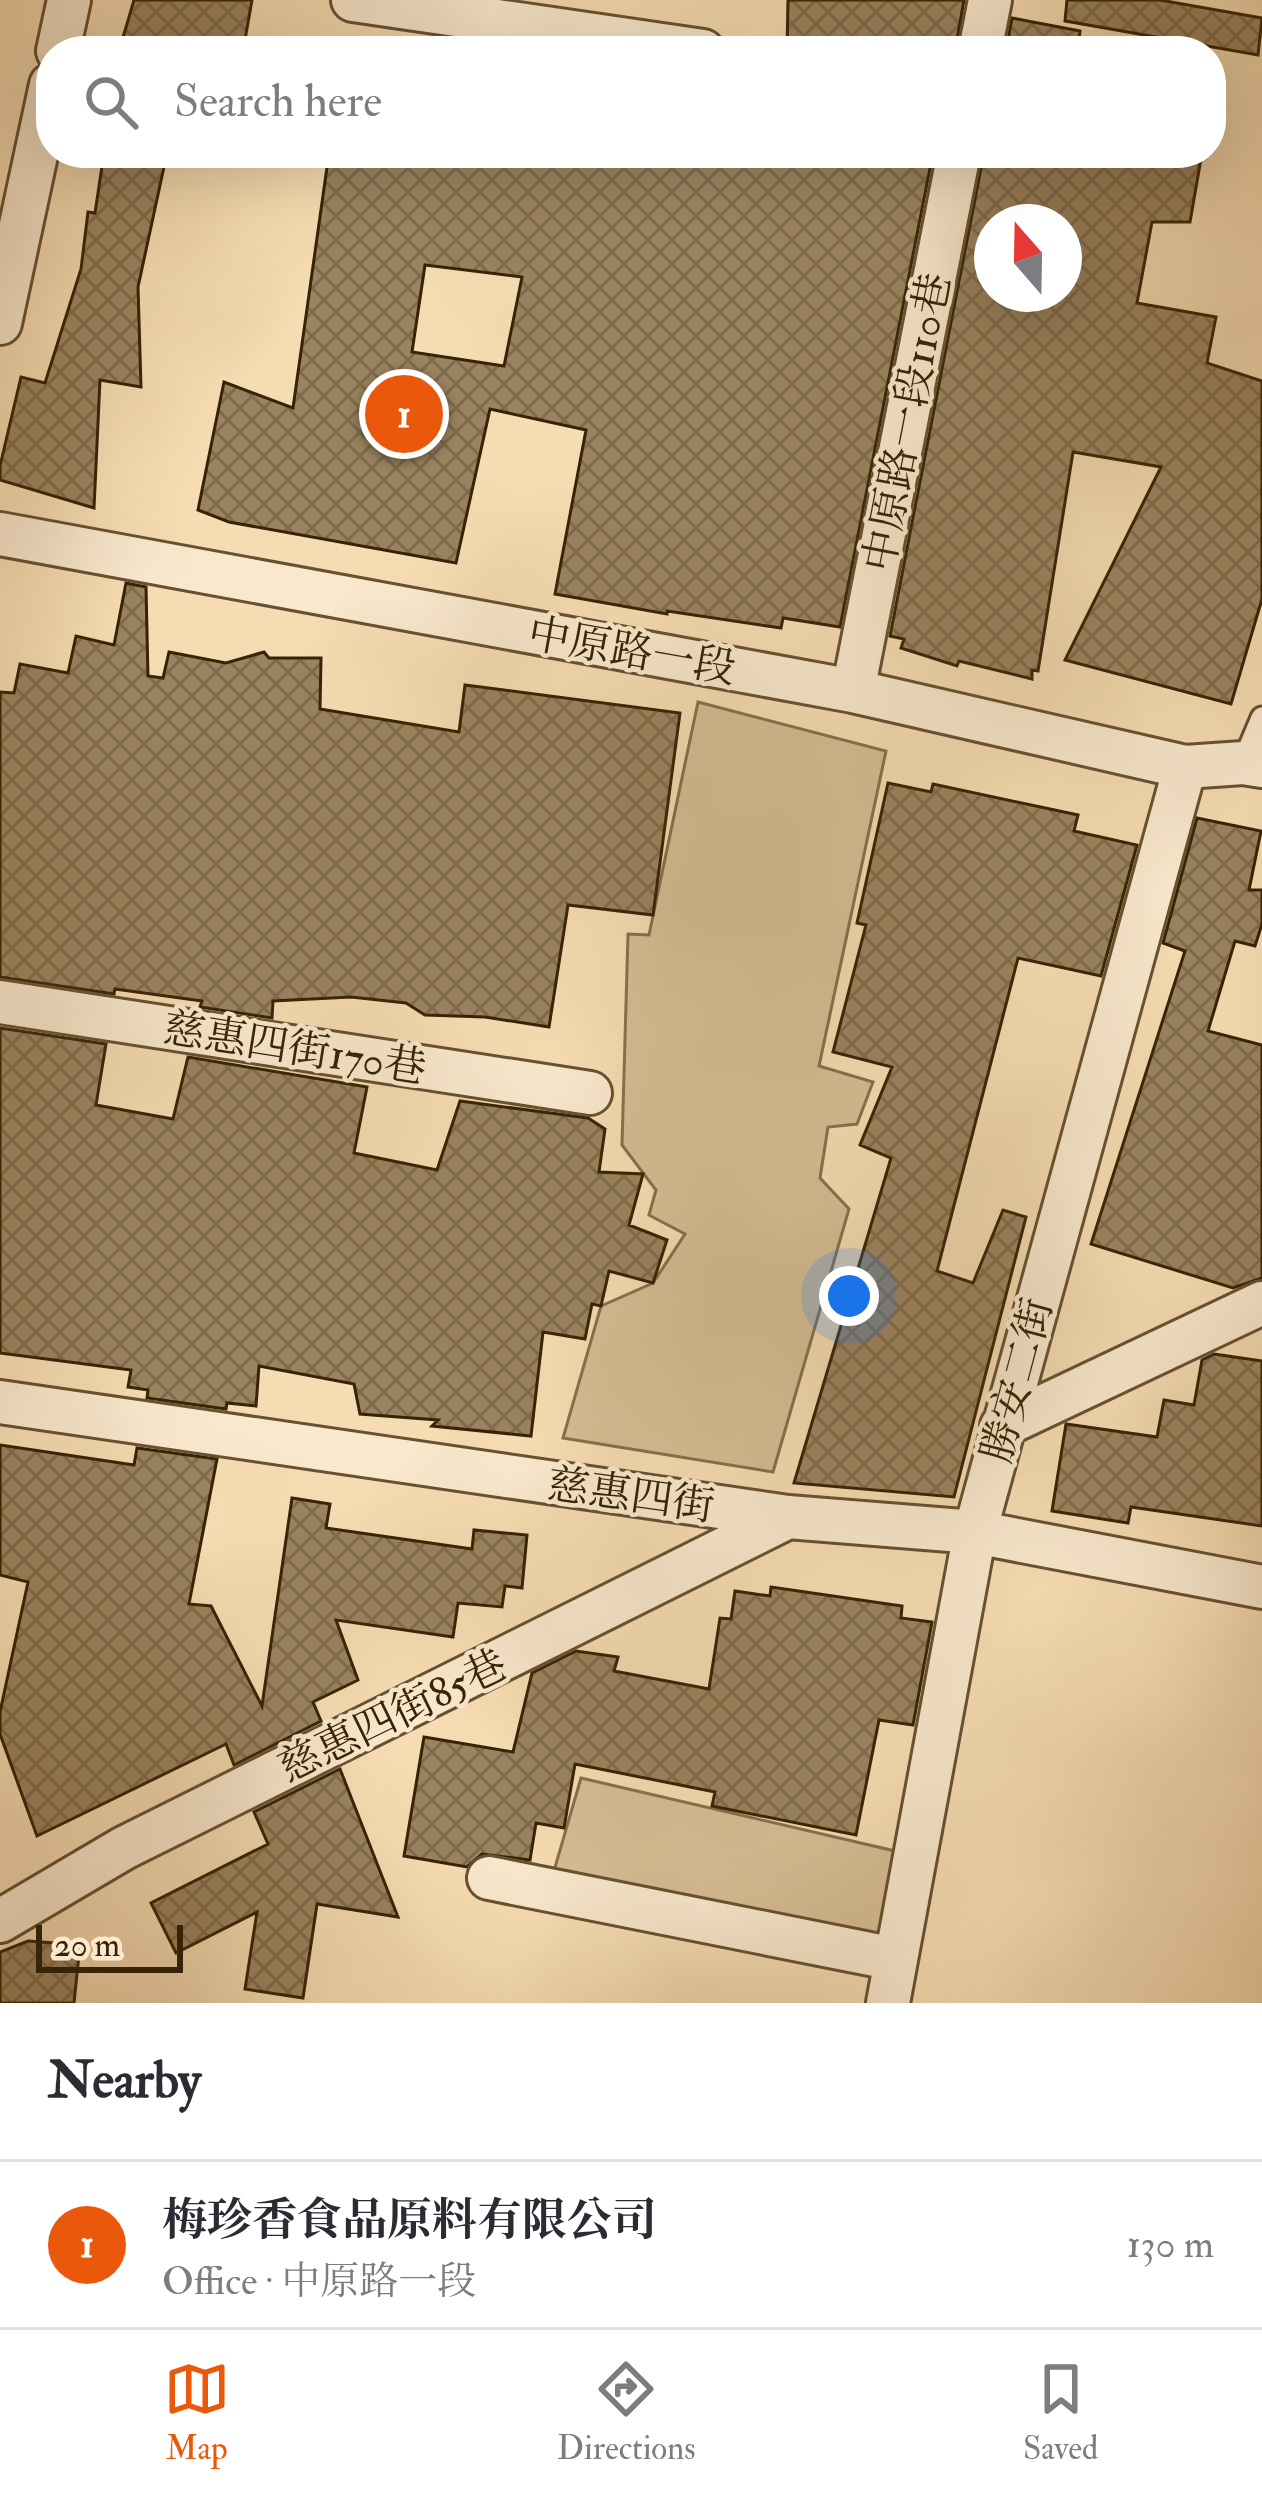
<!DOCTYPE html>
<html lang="en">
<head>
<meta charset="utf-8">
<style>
	body { margin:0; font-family:"IM FELL Double Pica","Noto Serif TC",serif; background:#f2f2f3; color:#2b2b33 }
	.compass { position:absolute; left:974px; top:204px; width:108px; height:108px; border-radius:50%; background:#fff; box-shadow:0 12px 48px #0002; rotate:340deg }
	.scale { position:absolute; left:36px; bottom:30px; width:147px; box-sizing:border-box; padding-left:12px; border:6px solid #372305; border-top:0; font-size:33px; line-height:42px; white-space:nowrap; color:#372305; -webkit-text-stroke:9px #f9e8cd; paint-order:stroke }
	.you { position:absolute; left:849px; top:1296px; width:42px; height:42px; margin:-30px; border:9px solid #fff; border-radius:50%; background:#1a73e8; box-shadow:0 0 0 18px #1a73e833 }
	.badge { display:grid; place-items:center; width:78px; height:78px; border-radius:50%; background:#ea580c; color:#fff; font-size:39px; font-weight:700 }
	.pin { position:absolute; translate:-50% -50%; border:6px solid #fff; box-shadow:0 3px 12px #0006 }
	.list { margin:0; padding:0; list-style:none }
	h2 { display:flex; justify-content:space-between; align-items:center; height:156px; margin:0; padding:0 48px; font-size:51px }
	h2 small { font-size:39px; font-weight:400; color:#7c7c81 }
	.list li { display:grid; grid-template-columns:78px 1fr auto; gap:36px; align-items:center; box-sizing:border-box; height:168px; padding:0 48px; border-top:3px solid #e1e1e2 }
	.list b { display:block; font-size:45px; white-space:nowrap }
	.list p { margin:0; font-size:39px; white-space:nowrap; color:#7c7c81 }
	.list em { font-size:39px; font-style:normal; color:#7c7c81 }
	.icon { flex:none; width:66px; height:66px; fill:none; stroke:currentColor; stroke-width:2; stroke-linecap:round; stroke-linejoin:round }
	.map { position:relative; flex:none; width:1262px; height:2003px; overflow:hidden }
	.search { position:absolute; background:#fff; box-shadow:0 12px 48px #0002; left:36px; right:36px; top:36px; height:132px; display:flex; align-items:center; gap:30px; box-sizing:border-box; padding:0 42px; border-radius:48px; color:#7c7c81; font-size:45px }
	.sheet { height:324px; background:#fff }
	nav { display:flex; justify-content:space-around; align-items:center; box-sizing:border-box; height:168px; border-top:3px solid #e1e1e2; background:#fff; font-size:33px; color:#7c7c81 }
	nav a { display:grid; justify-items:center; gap:6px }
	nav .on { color:#ea580c }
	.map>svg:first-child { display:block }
</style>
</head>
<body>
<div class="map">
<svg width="1262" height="2003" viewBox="0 0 1262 2003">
	<defs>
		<pattern id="building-cross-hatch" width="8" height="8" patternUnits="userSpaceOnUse" patternTransform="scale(3)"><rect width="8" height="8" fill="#9a835f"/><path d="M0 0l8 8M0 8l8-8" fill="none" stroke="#7e6b4c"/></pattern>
	</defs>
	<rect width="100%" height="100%" fill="#f6dcb2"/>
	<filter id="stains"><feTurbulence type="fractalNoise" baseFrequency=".00167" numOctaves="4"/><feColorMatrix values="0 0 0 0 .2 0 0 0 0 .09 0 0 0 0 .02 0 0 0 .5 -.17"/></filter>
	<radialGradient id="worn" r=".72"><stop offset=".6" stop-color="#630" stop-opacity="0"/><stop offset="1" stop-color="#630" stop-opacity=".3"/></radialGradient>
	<path fill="#d6bd95" stroke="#86704d" stroke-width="3" d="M698,702L886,751L819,1066L873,1082L857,1124L828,1127L820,1178L849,1209L773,1472L563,1438L601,1306L653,1283L685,1234L649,1215L656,1190L622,1145L628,934L649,935Z
		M581,1778L895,1851L880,1948L551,1881Z"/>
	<path fill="url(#building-cross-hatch)" stroke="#372305" stroke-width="3" fill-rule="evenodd" d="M134,0H252L243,51H119Z
		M788,0H964L955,51H787Z
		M1067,0H1160L1262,18L1258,55L1065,21Z
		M1012,18L1080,31L1078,51H1006Z
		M104,153H167L138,287L141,387L100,380L94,508L0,480V466L21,377L45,383L81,269L88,212L95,213Z
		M329,153H933L840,627L783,618L781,628L667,611V614L555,594L586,430L490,409L456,563L229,522L198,510L224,382L293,408ZM425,265L522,277L504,366L412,352Z
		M984,153H1202L1190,222H1152L1137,303L1216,317L1207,363L1262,381V599L1231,704L1065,660L1161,467L1073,452L1038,671L1032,670V679L959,661L957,666L901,648L904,639L890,636ZM992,222H1064V294H992Z
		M126,583L146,587L148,676L163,678L169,652L226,663L264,652L269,658H321L320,709L459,732L465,685L680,713L653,915L568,905L549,1027L485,1017L425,1015L406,1003L351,997L273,1001L272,1018L200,1007L202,1001L115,989L114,994L0,977V692L14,693L20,664L68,673L76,636L114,645Z
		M888,783L931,792L933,784L1078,815L1074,831L1137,845L1101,976L1018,958L937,1271L973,1283L1003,1210L1026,1217L954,1497L794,1483L891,1158L860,1145L892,1067L833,1052L866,925L857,923Z
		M1197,818L1261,831L1249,890H1262V924L1255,946L1235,941L1208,1031L1262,1045V1278L1233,1288L1091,1244L1185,951L1163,943Z
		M0,1028L106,1044L96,1105L173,1119L188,1057L367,1087L354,1153L437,1170L460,1101L588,1118L605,1129L599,1172L643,1174L629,1225L667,1240L653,1283L609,1271L601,1306L592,1304L585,1339L543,1332L531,1436L432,1426L438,1420L360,1414L354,1384L259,1366L256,1406L227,1403L226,1409L147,1398L148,1390L128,1387L131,1370L0,1353Z
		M1214,1354L1262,1361V1526L1131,1507L1128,1523L1052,1511L1066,1424L1157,1437L1164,1400L1194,1405L1202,1360Z
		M0,1445L134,1465L137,1448L217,1459L189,1604L211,1606L262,1706L292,1498L330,1504L326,1528L472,1549L474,1530L527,1535L522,1588L505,1586L502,1607L458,1603L453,1637L336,1620L358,1680L313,1702L321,1721L234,1765L226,1744L37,1836L0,1734V1712L28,1582L0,1575Z
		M771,1587L902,1606L901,1618L932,1622L913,1725L879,1720L856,1835L712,1806L715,1792L575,1764L564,1828L536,1823L530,1860L482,1854L467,1867L404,1856L424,1737L513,1752L532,1673L576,1651L618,1657L614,1671L709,1689L720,1618L731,1619L735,1591L770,1596Z
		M340,1769L398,1917L317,1904L303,1998L245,1989L257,1912L176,1953L151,1903L268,1844L254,1812Z
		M28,1941L80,1945L74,2003H0V1952Z"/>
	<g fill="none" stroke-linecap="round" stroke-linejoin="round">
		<defs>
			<path id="lane" d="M1243,763L1262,718"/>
			<path id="street" d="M353,0L703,51
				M58,51L69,0
				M980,51L990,0
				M0,323L51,85
				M0,534L853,691L1185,767L1243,763L1262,766
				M853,691L959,153
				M0,1002L590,1093
				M0,1402L788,1517L975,1532L1262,1587
				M1002,1426L1262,1303
				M489,1878L895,1959
				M0,1921L124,1848L788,1517
				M888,2003L975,1532L1185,767"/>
		</defs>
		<use href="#lane" stroke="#675130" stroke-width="27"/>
		<use href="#street" stroke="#675130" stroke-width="48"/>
		<use href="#lane" stroke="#f9e8cd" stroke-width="21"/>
		<use href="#street" stroke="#f9e8cd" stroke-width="42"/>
	</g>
	<g text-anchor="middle" stroke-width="9" stroke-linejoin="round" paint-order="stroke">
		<g font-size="42" fill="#372305" stroke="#f9e8cd">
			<text transform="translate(906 422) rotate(-79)" y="15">中原路一段110巷</text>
			<text transform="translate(632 650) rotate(10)" y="15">中原路一段</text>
			<text transform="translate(295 1047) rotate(9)" y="15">慈惠四街170巷</text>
			<text transform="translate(1016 1380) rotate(-75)" y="15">勝安二街</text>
			<text transform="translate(631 1494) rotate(8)" y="15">慈惠四街</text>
			<text transform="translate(392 1715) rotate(-26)" y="15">慈惠四街85巷</text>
		</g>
	</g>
	<rect width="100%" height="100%" filter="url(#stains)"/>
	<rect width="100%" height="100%" fill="url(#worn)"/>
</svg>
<svg class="compass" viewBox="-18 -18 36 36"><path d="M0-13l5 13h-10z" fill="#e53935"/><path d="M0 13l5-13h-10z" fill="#7c7c81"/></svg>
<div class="scale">20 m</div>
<div class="you"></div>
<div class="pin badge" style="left:404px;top:414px">1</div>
<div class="search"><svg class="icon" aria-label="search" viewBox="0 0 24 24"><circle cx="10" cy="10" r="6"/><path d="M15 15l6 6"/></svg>Search here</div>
</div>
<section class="sheet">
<h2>Nearby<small></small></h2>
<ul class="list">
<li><span class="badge">1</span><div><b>梅珍香食品原料有限公司</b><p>Office · 中原路一段</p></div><em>130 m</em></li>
</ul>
</section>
<nav>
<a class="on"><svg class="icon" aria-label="map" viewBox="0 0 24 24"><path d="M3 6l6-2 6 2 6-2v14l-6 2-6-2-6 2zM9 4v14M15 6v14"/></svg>Map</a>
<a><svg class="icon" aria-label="directions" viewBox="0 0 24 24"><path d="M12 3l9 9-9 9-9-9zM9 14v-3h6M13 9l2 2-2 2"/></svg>Directions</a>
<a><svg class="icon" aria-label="saved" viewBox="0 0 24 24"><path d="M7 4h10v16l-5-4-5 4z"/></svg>Saved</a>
</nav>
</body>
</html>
